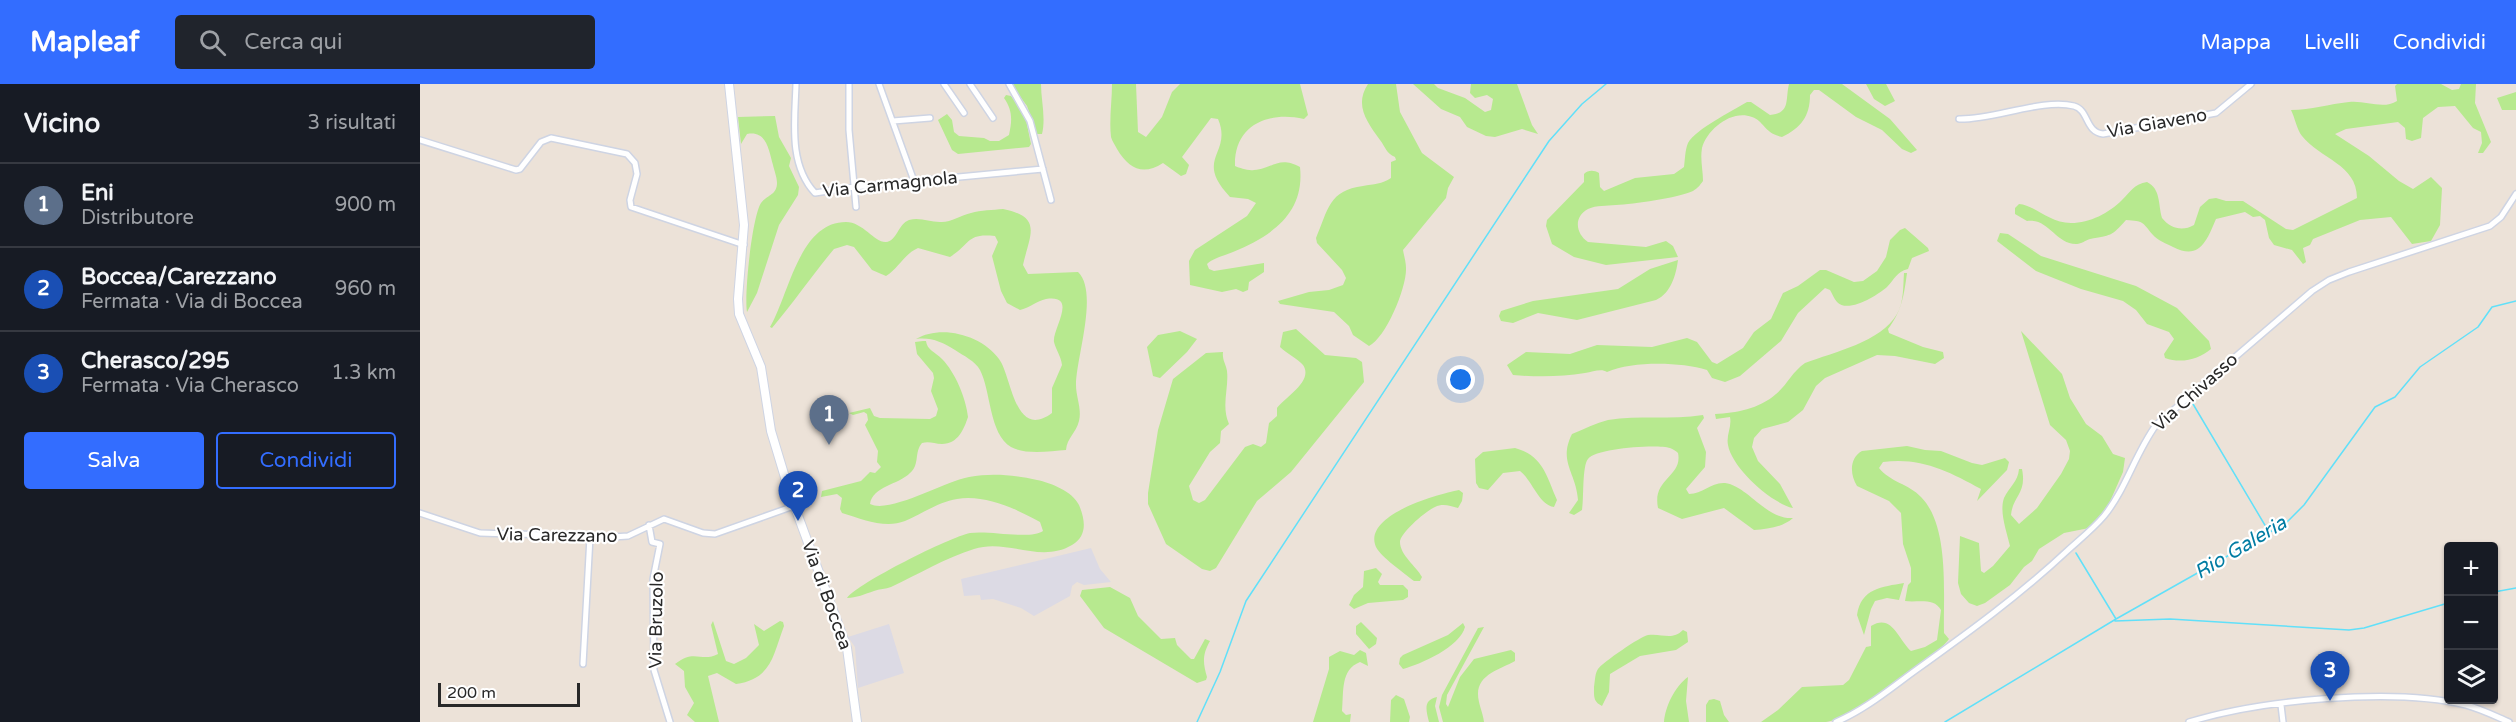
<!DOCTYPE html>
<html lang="it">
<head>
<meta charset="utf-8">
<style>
	body { margin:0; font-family:"Varela Round",sans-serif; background:#20242c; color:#f1f3f6 }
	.controls { position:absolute; right:18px; bottom:18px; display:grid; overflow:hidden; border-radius:6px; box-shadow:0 2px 4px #0004 }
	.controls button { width:54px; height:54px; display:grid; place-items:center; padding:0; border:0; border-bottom:2px solid #363941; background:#171b24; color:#f1f3f6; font:30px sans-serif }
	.scale { position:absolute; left:18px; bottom:15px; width:142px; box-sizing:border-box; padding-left:6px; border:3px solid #282828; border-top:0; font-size:16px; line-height:21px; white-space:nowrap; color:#282828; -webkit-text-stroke:4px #fff; paint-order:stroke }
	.you { position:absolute; left:1041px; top:296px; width:21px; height:21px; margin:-15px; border:4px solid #fff; border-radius:50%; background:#1a73e8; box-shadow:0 0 0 9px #1a73e833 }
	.badge { display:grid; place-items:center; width:39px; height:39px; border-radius:50%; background:#336dff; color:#fff; font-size:20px; font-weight:700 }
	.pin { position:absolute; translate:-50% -50px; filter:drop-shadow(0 2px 3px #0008) }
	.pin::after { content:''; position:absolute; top:32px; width:21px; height:18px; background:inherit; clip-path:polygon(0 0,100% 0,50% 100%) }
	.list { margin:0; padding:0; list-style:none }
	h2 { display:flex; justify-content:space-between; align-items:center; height:78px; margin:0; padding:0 24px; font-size:26px }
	h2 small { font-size:20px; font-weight:400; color:#9ea1a6 }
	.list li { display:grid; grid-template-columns:39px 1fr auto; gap:18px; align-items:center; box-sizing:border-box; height:84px; padding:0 24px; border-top:2px solid #363941 }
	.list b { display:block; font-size:22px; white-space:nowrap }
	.list p { margin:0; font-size:20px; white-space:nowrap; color:#9ea1a6 }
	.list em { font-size:20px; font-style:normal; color:#9ea1a6 }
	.actions { display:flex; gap:12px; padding:18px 24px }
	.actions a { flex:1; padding:14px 0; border:2px solid #336dff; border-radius:6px; text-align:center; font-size:21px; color:#336dff }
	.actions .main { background:#336dff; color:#fff }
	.icon { flex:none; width:33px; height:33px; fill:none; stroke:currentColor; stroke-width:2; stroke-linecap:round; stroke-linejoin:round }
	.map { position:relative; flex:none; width:2096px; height:638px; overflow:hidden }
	header { display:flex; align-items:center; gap:36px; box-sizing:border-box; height:84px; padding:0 30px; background:#336dff; color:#fff }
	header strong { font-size:28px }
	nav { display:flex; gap:33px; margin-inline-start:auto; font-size:21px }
	.search { width:420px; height:54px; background:#20242c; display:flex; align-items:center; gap:15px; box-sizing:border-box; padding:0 21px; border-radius:6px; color:#9ea1a6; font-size:22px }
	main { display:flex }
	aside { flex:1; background:#171b24 }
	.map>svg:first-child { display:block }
</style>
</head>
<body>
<header>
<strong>Mapleaf</strong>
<div class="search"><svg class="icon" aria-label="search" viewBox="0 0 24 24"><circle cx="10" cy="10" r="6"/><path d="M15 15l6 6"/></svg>Cerca qui</div>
<nav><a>Mappa</a><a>Livelli</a><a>Condividi</a></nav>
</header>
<main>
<aside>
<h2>Vicino<small>3 risultati</small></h2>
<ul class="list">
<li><span class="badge" style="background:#5c6f8a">1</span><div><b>Eni</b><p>Distributore</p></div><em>900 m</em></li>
<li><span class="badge" style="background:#1a4fb4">2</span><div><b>Boccea/Carezzano</b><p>Fermata · Via di Boccea</p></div><em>960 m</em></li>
<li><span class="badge" style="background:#1a4fb4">3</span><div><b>Cherasco/295</b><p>Fermata · Via Cherasco</p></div><em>1.3 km</em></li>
</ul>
<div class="actions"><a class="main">Salva</a><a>Condividi</a></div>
</aside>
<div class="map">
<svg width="2096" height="638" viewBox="0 0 2096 638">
	<rect width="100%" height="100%" fill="#ece2d8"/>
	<path fill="#dcdae4" d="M671,464L680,485L691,498L664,501L657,498L652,502L650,512L614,532L601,524L573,515L561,516L560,511L544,512L541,495Z
		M469,540L484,589L438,604L435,563L428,553Z"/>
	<path fill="#b7e98f" d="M591,0H621C621,16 626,34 622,50H617L607,22Z
		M692,0H716L718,48L726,53L742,33L752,8L760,0H880L888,31L884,35C848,27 814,41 815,82C820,84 828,87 834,86C853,85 858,71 880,83C885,130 851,152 813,168C804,172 793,174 787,180L789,185L794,187L844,179V188L829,198L828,206L823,208L816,205L802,208L770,201L769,177L775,166L827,132L836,119L828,115L810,113C773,74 813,70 798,35L791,34L762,73L769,81L766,90L761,92L743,79C723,92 709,85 697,65C695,61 692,57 691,53C689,36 692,17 692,0Z
		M948,0H976L980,28L1002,69L1034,93L1028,104L1026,114L983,166C984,172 986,178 986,184C987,203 966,254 949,262L933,251L929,242L914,228L860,220L858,217L889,208L909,206L923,201L926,194L922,186L897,159L896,154C908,126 909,106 943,102C954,100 962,100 971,94V78L976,76L975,73C966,69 966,64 960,56C947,38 934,21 948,0Z
		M993,0H1014L1018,4L1045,14L1065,28L1071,26L1073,15L1067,11L1055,14L1050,9L1051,0H1097L1112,41L1118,50L1102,45L1075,53L1066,52L1047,43L1040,33L1021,25Z
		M1369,0H1422L1470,35L1497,66L1491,69L1482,65L1462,46L1436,33L1399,6H1394L1390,11C1390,32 1381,44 1362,53C1344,49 1344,37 1332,33C1312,25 1287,45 1282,64C1280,75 1283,86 1283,97C1280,101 1278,104 1273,107C1258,114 1213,120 1196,121C1186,122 1177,121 1168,125C1153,133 1156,150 1168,158L1226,163L1246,157L1253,162L1258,173L1186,181L1154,173L1132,160L1126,142L1127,136L1164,98V90C1168,86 1174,86 1179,89L1180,103L1184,107L1215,94L1254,90L1264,83C1265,76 1265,66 1268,59C1276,45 1312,27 1327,18H1331L1350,31C1371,29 1365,16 1369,0Z
		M1446,0H1466L1475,17L1465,22L1454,15Z
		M1977,0H2021L2032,6L2039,5L2041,0H2056L2055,19L2071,58L2063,69H2058L2062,59L2061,48L2053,44L2035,22L2018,23L2003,34L2001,54L1992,57L1986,55L1985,44L1978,38L1926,45L1915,50L1949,72L1979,97L1993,105L2011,93L2022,104L2020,141L2011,157L1992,160L1971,133L1940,136L1893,155L1890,161L1883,164L1886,178L1883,180L1872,166L1854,161L1849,154L1845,136L1840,132L1833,133L1825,128L1796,135C1787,156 1780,177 1753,163C1747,160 1737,156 1733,151C1722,138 1724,137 1706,136C1691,153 1691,151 1670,155C1666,156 1661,160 1657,160C1636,161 1629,134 1607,137L1595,130V124L1599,120C1615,121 1629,139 1651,139C1670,139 1689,129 1702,116C1711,107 1714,100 1727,98C1741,105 1738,120 1742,134C1750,144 1762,148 1774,141L1780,123L1789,115L1796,114L1806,117H1823L1866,145L1873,146L1937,114C1937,80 1900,75 1882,52C1877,46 1875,34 1871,26C1891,26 1909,20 1929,18C1945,16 1963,26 1977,17L1975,2Z
		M2096,8V26H2082L2077,14Z
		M586,11L591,12L605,31L611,60L609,63L538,70L532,66L518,36L527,30L532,36L534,48L539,52L564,54L570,57H579L589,51C592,37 593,27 584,14Z
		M355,32L359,53L371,74L369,82L379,103L378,111L359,141L337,209L327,228C324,211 332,133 341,119C347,111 357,111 357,99C357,93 354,86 353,81C349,67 347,46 327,50L321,60L318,33Z
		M583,125C623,133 610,150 603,181L608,190L658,188C679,208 656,274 656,301C656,313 662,325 659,337C656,349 647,354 646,366C630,367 606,371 591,363C569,350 571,307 560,286C555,277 544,272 535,266C522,258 511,253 496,255C521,240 562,251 579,275C592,292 594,357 632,329V304L642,281C641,272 636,266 634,258C632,245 659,210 626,215C617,217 609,224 600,226L587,219L581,207L572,172L578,158L575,152C546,149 552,159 530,173L498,164C484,170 479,184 466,192L452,186L434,163L427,161L414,165C393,190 374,218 352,244L350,243C369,211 379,138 426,138C443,138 455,159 466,158C477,157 478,140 489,136C500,133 509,138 520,138C530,139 541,131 551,129C561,126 573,126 583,125Z
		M1485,144L1508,164L1509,167L1492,174L1488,185C1476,188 1475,195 1467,203C1458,211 1428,230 1417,218C1414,215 1412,209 1410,206L1405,204L1378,229L1361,257L1320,292L1305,298L1292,294L1287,286C1260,278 1213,277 1187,288C1181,284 1173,288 1165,289C1141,293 1117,293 1093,291L1087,281L1106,268L1150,270L1177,261L1232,263L1267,254L1277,258L1292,278L1297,280L1323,264L1334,248L1351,235L1363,209L1378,202L1400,186H1406L1434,198L1443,197L1457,187L1466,173L1470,156L1480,146Z
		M1580,149L1588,150L1621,172L1716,202L1757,224L1789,257L1791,265C1779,275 1762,280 1745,274L1744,270L1754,255L1749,248L1727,240L1716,226L1703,217L1661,205L1616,187L1577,157Z
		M1258,176C1256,191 1251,209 1236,216L1157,236L1118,229L1093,239L1081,237L1079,232L1081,227L1113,217L1198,205L1230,185Z
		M1484,189H1487C1484,211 1482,227 1468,245L1469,249L1503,263L1523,268L1524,274L1515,280L1475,272L1457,271L1405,294L1396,302L1383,326L1368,338L1342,345L1334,354L1332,363L1338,377L1360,400L1373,424C1351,419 1312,384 1308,361C1306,351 1312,343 1310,333L1296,335L1295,330C1316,329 1339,325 1356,310C1367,301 1372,288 1385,279C1414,268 1461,258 1477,230C1484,218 1483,202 1484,189Z
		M876,245L905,271L936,274L942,278L944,298L871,388L837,417L796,484L790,487L782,485L746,460L728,420V409L738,346L753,295L786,269L803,268C802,276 806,280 807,287C809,304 801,322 809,340L801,347L800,359L790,368L769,402L773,416L779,419L785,416L825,363L833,360L841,363L846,359L849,339L857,332V324C865,313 894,297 883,281C878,275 866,269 860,263L863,248Z
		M760,247L777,255L767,268L740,294L733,292L727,263L738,251Z
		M1601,247L1642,290L1650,314L1666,340L1682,352L1693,370L1705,374L1703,388L1688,422L1669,444L1644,449L1619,465L1612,477L1604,483L1590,501L1565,519L1557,522L1549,519L1541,510L1538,499L1540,452L1559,459L1561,487L1564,489L1573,482L1590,462C1587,448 1579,428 1584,414C1589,403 1598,398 1599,385H1602C1607,410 1593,411 1591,431L1599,440L1617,424L1641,390L1649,375L1650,367L1646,356L1630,341Z
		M503,257H506C507,266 515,268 522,275C535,288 546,314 548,333C544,345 538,360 522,360C514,360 510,357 502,359C494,368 500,381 490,389C478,401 453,402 450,420C470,430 525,397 549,393C572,389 594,391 617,396C631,399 652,407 659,421C665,435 668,452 652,461C620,480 587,454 554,465C525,474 499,490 471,503C466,505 459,505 454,507C445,510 436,514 427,514C438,499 530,453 550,449C570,446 610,456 623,447L620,438C597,425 564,410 537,415C518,418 502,430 485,437C465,445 442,435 422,429L420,425L422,414L417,410L401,413L402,407L441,397L450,388L455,389L461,383L457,378L458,367L445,341L448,336L447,330L444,328L433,331L429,329L450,324L454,332L460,334L510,335L516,332L518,325L511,307L514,294L513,289L497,270L495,258Z
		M1283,331L1284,334L1277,344L1286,368L1285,383L1266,405L1269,410C1283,410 1291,398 1305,399C1328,402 1346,436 1373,434C1363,443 1348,445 1334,446L1304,424L1262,435L1238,424C1232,394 1263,393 1258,369C1256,367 1253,365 1250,364C1237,360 1176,364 1168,375C1162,382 1164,415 1162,426L1154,431L1149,429L1158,416C1156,388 1138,378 1152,350C1164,345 1176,339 1188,336C1219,331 1251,336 1283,331Z
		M1487,362L1505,366L1521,367L1552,379L1562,381L1585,374L1589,378L1587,386L1557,417L1561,405C1528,387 1501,373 1463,378L1459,384C1470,398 1489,400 1501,413C1530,442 1523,511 1524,549L1529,555C1512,577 1434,634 1406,638C1385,638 1362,638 1341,638L1358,626L1382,603L1423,601L1429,596L1446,563L1451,562V542C1472,529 1478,555 1491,567L1505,563L1517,556L1521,526C1514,513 1497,519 1485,517L1488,501L1491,498V484L1483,460L1481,429L1469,417L1437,402C1430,391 1429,374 1442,367Z
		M1095,364C1123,372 1126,391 1137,416L1134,423C1119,421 1112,396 1100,387L1083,389L1068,406L1059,404L1056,399L1055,375L1063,368Z
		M1039,406L1043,409L1042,417L1038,424C1030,422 1023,419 1015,423C1007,426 980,449 980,458C980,471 996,482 1002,493L1000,497H994C984,489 961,473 956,463C942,431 1018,410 1039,406Z
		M956,484L962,490L958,498L960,501H983L988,506V513L983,516L948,519L934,525L929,521L934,511L943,503L944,487Z
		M1484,499L1479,516L1467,514L1455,517L1451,525L1444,551L1437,531C1441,504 1462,503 1484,499Z
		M690,503L710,514L718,532L741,555L755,554L757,561L771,575H774L785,555L790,557C782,571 783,579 787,593L786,596L777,599L684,544L660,512L662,506Z
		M293,537L306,577L314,580L326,574L339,561L334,540L344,547L360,537L363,538L364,542C353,571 352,595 316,600L297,589L288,592L299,638H275L267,631L274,619L265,603L264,587L255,580C275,564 281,579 298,570L291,541Z
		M941,538L957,554L956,560L949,565L936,550V542Z
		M1043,539L1045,543C1040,563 1001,580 983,585L979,580L980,574L983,571L1028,551Z
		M1064,543L1027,611L1026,620L1028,623L1040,593L1054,575L1091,566L1095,569V577C1081,585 1058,590 1058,610C1058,619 1063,629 1064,638H1023L1019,623L1022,611L1058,544Z
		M1263,546L1267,548L1268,558L1256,566L1220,572L1190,590L1189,608L1182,622C1173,618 1174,612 1174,603C1175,597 1175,589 1178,585C1182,579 1221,552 1228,551C1242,549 1252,557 1263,546Z
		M940,566L946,569L948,582L940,578C920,586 924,608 922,627L926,631L931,630L930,638H893L909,585V573L920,567L934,571Z
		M1268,593L1266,617L1269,638H1244C1245,623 1255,602 1268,593Z
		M976,611L984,615L990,633L989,638H970L971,616Z
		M1017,613L1015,622L1019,638H1009C1006,626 1003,616 1017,613Z
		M1294,615L1300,617L1304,631L1309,638H1286V621L1289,616Z"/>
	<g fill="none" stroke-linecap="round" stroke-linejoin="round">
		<path stroke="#61e0f9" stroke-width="1.5" d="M1773,320L1849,448
			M1656,469L1696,535
			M2074,508L2096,504
			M1695,537L1750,535L1929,546L1944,544L2028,519
			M777,638L800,588L826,517L1129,57L1162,20L1186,0
			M1525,638L1696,535L1866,439L1884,421L1955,323L1975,313L2000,283L2058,243L2072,223L2096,217"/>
		<defs>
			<path id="street" d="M376,0C375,36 368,80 395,109L434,103L623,85
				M429,0V46L436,123
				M459,0L494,97
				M524,0L544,29
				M550,0L573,34
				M589,0L610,37L631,116
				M1539,35C1573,36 1623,14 1654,22C1669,26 1665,48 1683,50L1796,29L1831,0
				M473,37L510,34
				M0,56L96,86L100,85L121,58L131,54L207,70L215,79L217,90L210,116L211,123L324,161
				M0,429L60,449L193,453L208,452L244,435L283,449L295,450L374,422
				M229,441L232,458L240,460L233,495L234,586L250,638
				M163,580L170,453
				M1861,621L1863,638
				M1416,638C1445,626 1471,604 1496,586C1549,548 1600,511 1647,467C1659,456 1673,445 1684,432C1706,405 1715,370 1736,341L1892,207L1909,196L1929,188L2070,142L2081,133L2096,110
				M1769,638C1840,616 1973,603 2046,621C2061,625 2075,632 2089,638"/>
			<path id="secondary" d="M309,0L324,141L318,215L319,230L341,283L351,347L370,410L427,564L437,638"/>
		</defs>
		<use href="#street" stroke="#ced4e3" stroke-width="8"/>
		<use href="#secondary" stroke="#ced4e3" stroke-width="10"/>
		<use href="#street" stroke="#fff" stroke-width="5"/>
		<use href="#secondary" stroke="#fff" stroke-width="8"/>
	</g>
	<g text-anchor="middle" stroke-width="4.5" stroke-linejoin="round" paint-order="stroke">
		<g font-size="18" fill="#282828" stroke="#fff">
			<text transform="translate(1737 39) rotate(-10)" y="6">Via Giaveno</text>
			<text transform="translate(470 100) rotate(-6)" y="6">Via Carmagnola</text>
			<text transform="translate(1775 308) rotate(-42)" y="6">Via Chivasso</text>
			<text transform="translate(137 451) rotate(1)" y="6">Via Carezzano</text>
			<text transform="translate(407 511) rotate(70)" y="6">Via di Boccea</text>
			<text transform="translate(236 536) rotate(-89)" y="6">Via Bruzolo</text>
		</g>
		<g font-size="20" font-style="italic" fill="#017ca3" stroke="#fff">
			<text transform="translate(1820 463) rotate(-31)" y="7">Rio Galeria</text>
		</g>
	</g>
</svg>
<div class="controls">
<button>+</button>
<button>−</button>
<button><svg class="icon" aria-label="layers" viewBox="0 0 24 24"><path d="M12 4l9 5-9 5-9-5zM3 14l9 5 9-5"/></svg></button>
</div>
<div class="scale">200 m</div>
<div class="you"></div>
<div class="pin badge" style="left:409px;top:361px;background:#5c6f8a">1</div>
<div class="pin badge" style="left:378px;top:437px;background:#1a4fb4">2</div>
<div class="pin badge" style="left:1910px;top:617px;background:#1a4fb4">3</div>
</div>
</main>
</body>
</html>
